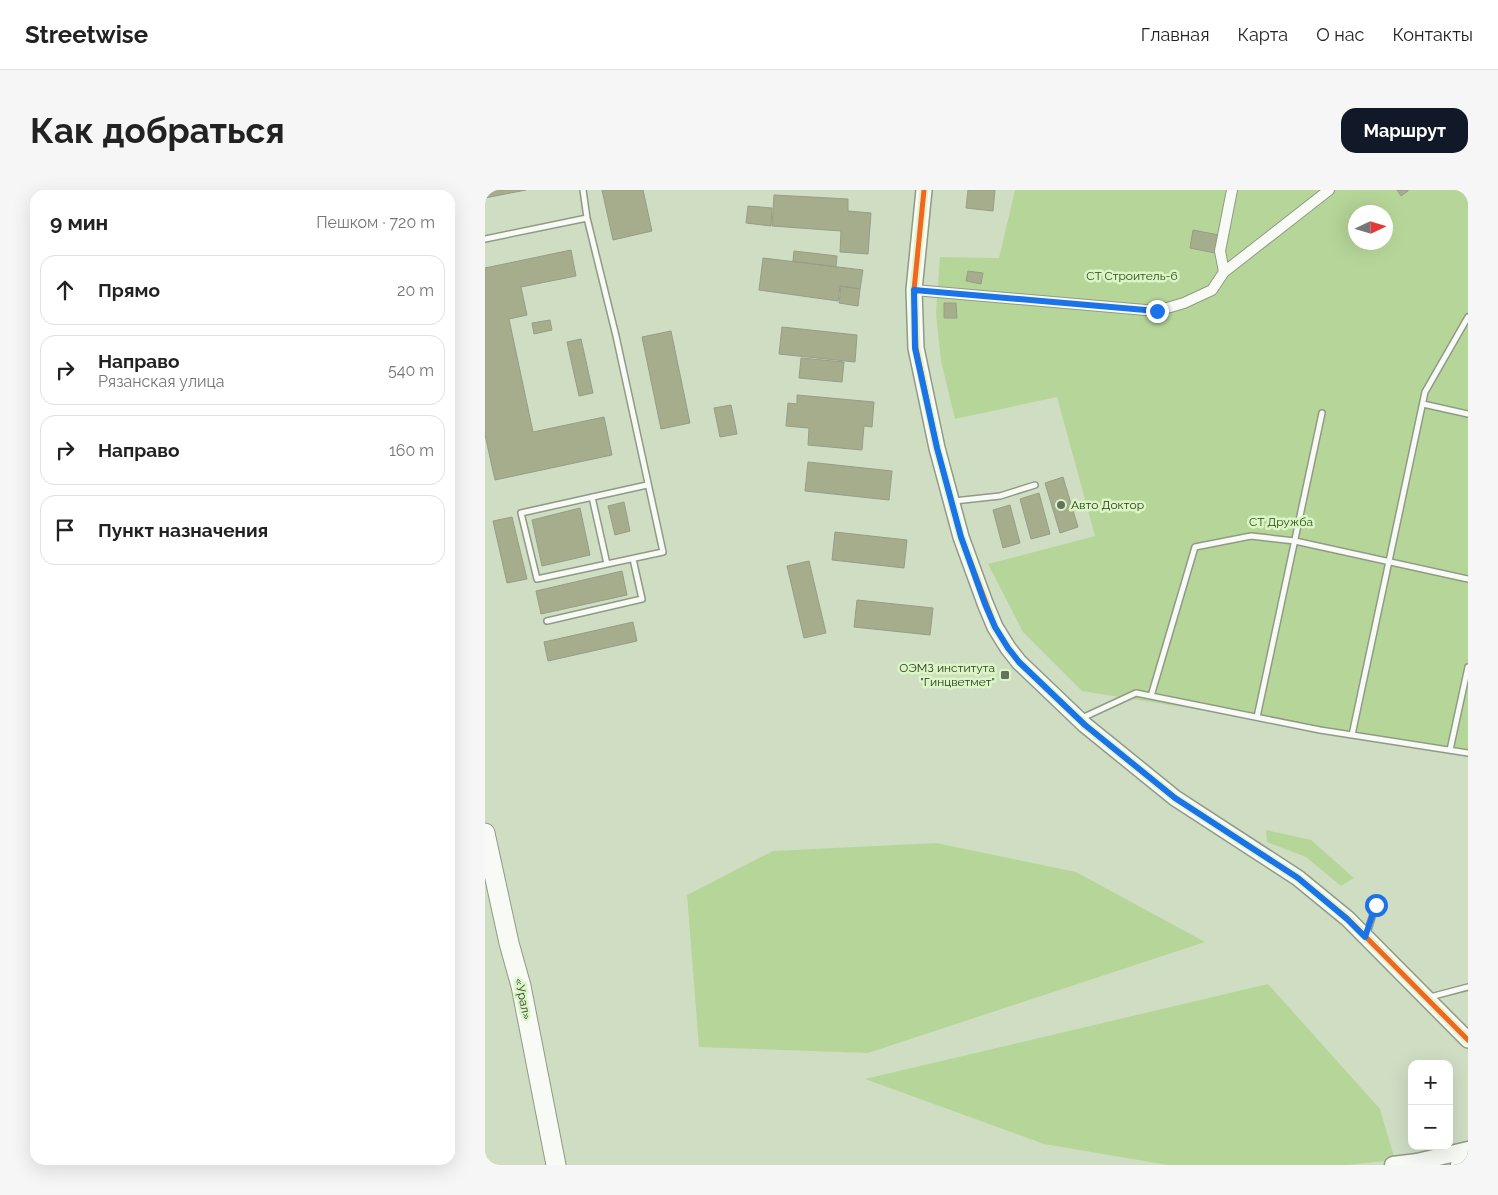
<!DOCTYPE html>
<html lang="ru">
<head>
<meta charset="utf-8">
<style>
	body { margin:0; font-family:Raleway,sans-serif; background:#f6f6f6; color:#222 }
	.controls { position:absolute; right:15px; bottom:15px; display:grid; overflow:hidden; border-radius:10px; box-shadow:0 5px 20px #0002 }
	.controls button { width:45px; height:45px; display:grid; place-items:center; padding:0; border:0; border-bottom:1px solid #e0e0e0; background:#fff; color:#222; font:25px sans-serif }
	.compass { position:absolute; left:863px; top:15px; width:45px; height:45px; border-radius:50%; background:#fff; box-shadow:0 5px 20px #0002; rotate:86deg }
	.stop { position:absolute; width:15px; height:15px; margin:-11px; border:4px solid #1a73e8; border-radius:50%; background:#fff }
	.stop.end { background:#1a73e8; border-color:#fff; box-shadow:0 1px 5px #0008 }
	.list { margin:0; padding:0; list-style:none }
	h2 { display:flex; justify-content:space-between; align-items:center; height:65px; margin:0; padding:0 20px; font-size:21px }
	h2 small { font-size:16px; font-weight:400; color:#767676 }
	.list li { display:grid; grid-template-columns:32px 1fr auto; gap:15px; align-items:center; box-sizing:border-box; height:70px; margin:0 10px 10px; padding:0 10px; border:1px solid #e0e0e0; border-radius:15px }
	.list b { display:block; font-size:19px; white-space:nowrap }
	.list p { margin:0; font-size:16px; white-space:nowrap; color:#767676 }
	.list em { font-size:16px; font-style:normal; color:#767676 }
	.icon { flex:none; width:28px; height:28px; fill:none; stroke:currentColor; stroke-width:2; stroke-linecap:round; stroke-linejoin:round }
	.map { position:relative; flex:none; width:983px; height:975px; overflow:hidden; border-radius:15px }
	header { display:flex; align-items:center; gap:30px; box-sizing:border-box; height:70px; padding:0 25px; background:#fff; border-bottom:1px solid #e0e0e0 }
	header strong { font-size:24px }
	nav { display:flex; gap:28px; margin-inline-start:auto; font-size:18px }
	.intro { display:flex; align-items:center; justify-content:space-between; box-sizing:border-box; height:120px; padding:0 30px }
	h1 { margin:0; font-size:35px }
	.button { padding:12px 22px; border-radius:15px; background:#111827; color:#fff; font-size:18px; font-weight:700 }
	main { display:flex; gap:30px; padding:0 30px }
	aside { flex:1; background:#fff; border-radius:15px; box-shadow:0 5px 20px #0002 }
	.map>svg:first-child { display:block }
</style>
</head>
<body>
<header>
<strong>Streetwise</strong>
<nav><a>Главная</a><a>Карта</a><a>О нас</a><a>Контакты</a></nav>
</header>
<div class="intro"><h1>Как добраться</h1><a class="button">Маршрут</a></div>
<main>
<aside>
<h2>9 мин<small>Пешком · 720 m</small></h2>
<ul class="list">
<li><svg class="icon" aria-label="ahead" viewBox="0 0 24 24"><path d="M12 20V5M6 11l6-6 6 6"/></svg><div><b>Прямо</b></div><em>20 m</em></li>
<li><svg class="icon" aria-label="right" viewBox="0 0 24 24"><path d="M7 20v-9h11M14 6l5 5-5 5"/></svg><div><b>Направо</b><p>Рязанская улица</p></div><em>540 m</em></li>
<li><svg class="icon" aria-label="right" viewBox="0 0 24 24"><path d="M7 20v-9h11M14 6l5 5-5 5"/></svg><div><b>Направо</b></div><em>160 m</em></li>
<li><svg class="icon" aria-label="arrive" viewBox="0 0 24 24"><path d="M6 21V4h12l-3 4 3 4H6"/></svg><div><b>Пункт назначения</b></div></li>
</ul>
</aside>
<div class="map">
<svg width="983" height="975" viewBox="0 0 983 975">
	<rect width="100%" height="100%" fill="#cfddc3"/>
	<path fill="#b6d699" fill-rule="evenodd" d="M530,0H983V563L597,501L538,442L503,374L610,346L572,207L470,229L456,171L451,124L455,67L514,68ZM871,22H901V52H871Z
		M781,640L826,650L869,688L856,696L821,667L782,652Z
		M451,653L591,682L720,752L383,863L214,857L202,705L288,661Z
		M783,794L895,919L910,970L862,975H683L559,954L380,889Z"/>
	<path fill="#a6ad8c" stroke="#969d88" d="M0,0H41L0,8Z
		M117,0H158L167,41L128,50Z
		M483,0H510L508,21L481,18Z
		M912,0H923V1L916,6Z
		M289,5L363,9V21L386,23L383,64L355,62L356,41L287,36Z
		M263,16L287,18L286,36L261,33Z
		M708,40L734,45L730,63L705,58Z
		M86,60L91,86L36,97L42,125L24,129L48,242L119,227L127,265L10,290L0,245V78Z
		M309,61L352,66L351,77L308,71Z
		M278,68L378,80L375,99L355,96L353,111L274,100Z
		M483,81L498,83L496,94L481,91Z
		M356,96L375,99L373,116L354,113Z
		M459,113H471L472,128H459Z
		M65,130L67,140L49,144L47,133Z
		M297,137L372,145L370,172L294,164Z
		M186,141L205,233L176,239L157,147Z
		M96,149L108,203L94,206L82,152Z
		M316,168L359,172L357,192L314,188Z
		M312,205L389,212L387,237L379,236L377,260L323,255L324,238L301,236L303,213L312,214Z
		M246,215L252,244L235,247L229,218Z
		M323,272L407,281L404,310L320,301Z
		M578,287L593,337L575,343L560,293Z
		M554,303L565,344L546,349L535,309Z
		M139,312L145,341L130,345L123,316Z
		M525,315L535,353L518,358L508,320Z
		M95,318L105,365L57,376L47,330Z
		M27,327L42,389L22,393L8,331Z
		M350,342L422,350L419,378L347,370Z
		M324,371L341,443L319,448L302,376Z
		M137,381L142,405L56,424L51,401Z
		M372,410L448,418L445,445L369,437Z
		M148,432L152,451L63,471L59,452Z"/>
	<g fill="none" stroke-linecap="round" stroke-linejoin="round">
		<defs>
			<path id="lane" d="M98,0L102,28L131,146L178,362L52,389L36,323L162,295
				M0,49L102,28
				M938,214L983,224
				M107,307L122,374
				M469,311L515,306L550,295
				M62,431L157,409L148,369
				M666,506L710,357L766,346L810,351L983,389
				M772,527L837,223
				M597,528L651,503L835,540L983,563
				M867,545L940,202L983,127
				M965,560L983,477
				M882,743L891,715
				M945,807L983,797"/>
			<path id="street" d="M739,82L735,61L747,0
				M429,100L672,121L699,113L727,100L739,82L844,0"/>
			<path id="secondary" d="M439,0L429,100L431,158L452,258L476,347L500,413L510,437L523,458L534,472L600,535L690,608L813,688L863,729L983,850"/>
			<path id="primary" d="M908,975L932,972L983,960
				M974,975L983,972"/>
			<path id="highway" d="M0,643L24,753L36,796L71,975"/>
		</defs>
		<use href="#lane" stroke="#909a86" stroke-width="8"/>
		<use href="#street" stroke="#909a86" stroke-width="12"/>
		<use href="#secondary" stroke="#909a86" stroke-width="18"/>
		<use href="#primary" stroke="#909a86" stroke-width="19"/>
		<use href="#highway" stroke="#909a86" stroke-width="21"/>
		<use href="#lane" stroke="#f8faf6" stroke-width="5"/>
		<use href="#street" stroke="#f8faf6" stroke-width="10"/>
		<use href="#secondary" stroke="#f8faf6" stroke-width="15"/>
		<use href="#primary" stroke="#f8faf6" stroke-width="16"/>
		<use href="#highway" stroke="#f8faf6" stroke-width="19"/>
		<defs>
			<path id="bus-1" d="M439,0L429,100L431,158L452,258L476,347L510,437L523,458L534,472L600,535L690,608L813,688L863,729L983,850"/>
		</defs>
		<use href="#bus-1" stroke="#dbf6c5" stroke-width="9"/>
		<use href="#bus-1" stroke="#f26522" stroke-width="5"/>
	</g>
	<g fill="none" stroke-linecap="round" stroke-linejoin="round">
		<path stroke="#1a73e8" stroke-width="6" d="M672,121L429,100L430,158L452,258L476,347L500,414L510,437L523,458L534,472L600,535L690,608L813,688L862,729L880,747L891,715"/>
	</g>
	<g fill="#66725c" stroke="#dbf6c5" stroke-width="2">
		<circle cx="576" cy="315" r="5"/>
		<rect x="515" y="480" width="10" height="10" rx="2.5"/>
	</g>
	<g text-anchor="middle" stroke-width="5" stroke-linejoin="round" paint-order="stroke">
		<g font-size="12" fill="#304719" stroke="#dbf6c5">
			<text x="647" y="90">СТ Строитель-6</text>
			<text x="796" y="336">СТ Дружба</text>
		</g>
		<g font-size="12" fill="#2e3825" stroke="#dbf6c5" text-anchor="start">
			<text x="586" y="319">Авто Доктор</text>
			<text x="510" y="482" text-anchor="end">ОЭМЗ института<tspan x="510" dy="14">"Гинцветмет"</tspan></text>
		</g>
		<g font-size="12" fill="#2e3825" stroke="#dbf6c5">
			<text transform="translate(38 809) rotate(78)" y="4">«Урал»</text>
		</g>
	</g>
</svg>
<div class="controls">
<button>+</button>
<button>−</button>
</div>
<svg class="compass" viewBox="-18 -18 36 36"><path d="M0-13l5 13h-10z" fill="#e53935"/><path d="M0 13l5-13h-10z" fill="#767676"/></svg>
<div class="stop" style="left:891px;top:715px"></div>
<div class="stop end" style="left:672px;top:121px"></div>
</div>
</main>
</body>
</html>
